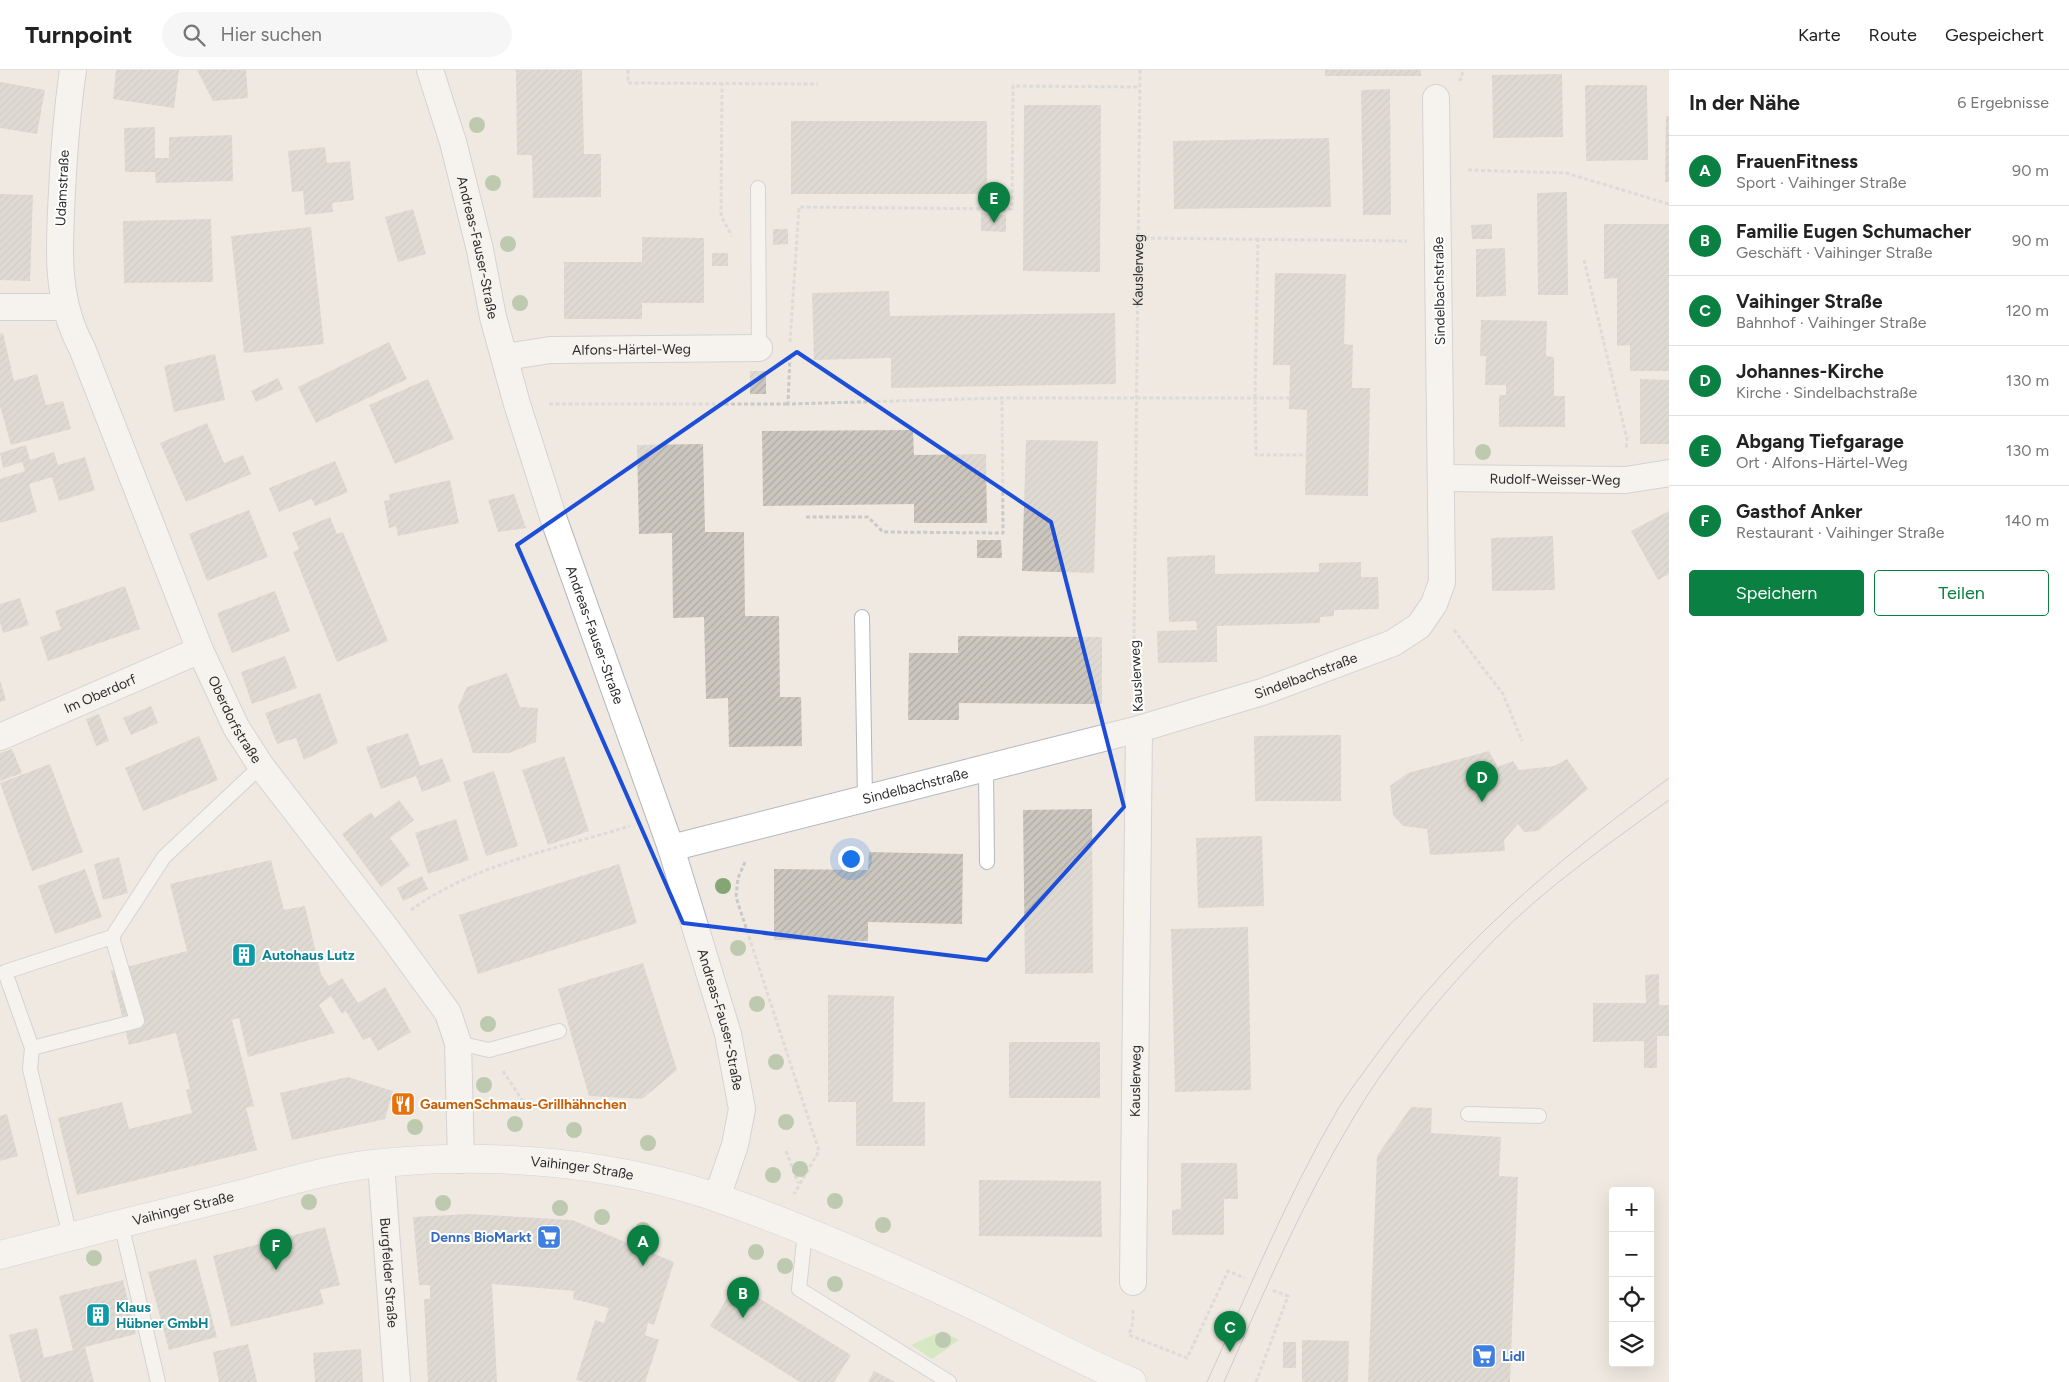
<!DOCTYPE html>
<html lang="de">
<head>
<meta charset="utf-8">
<style>
	body { margin:0; font-family:Figtree,sans-serif; background:#f6f6f6; color:#222 }
	.controls { position:absolute; right:15px; bottom:15px; display:grid; overflow:hidden; border-radius:5px; box-shadow:0 5px 20px #0002 }
	.controls button { width:45px; height:45px; display:grid; place-items:center; padding:0; border:0; border-bottom:1px solid #e0e0e0; background:#fff; color:#222; font:25px sans-serif }
	.you { position:absolute; left:850px; top:788px; width:18px; height:18px; margin:-12px; border:4px solid #fff; border-radius:50%; background:#1a73e8; box-shadow:0 0 0 8px #1a73e833 }
	.badge { display:grid; place-items:center; width:32px; height:32px; border-radius:50%; background:#0b8043; color:#fff; font-size:16px; font-weight:700 }
	.pin { position:absolute; translate:-50% -41px; filter:drop-shadow(0 1px 2px #0008) }
	.pin::after { content:''; position:absolute; top:26px; width:18px; height:15px; background:inherit; clip-path:polygon(0 0,100% 0,50% 100%) }
	.list { margin:0; padding:0; list-style:none }
	h2 { display:flex; justify-content:space-between; align-items:center; height:65px; margin:0; padding:0 20px; font-size:21px }
	h2 small { font-size:16px; font-weight:400; color:#767676 }
	.list li { display:grid; grid-template-columns:32px 1fr auto; gap:15px; align-items:center; box-sizing:border-box; height:70px; padding:0 20px; border-top:1px solid #e0e0e0 }
	.list b { display:block; font-size:19px; white-space:nowrap }
	.list p { margin:0; font-size:16px; white-space:nowrap; color:#767676 }
	.list em { font-size:16px; font-style:normal; color:#767676 }
	.actions { display:flex; gap:10px; padding:15px 20px }
	.actions a { flex:1; padding:11px 0; border:1px solid #0b8043; border-radius:5px; text-align:center; font-size:18px; color:#0b8043 }
	.actions .main { background:#0b8043; color:#fff }
	.icon { flex:none; width:28px; height:28px; fill:none; stroke:currentColor; stroke-width:2; stroke-linecap:round; stroke-linejoin:round }
	.map { position:relative; flex:none; width:1669px; height:1312px; overflow:hidden }
	header { display:flex; align-items:center; gap:30px; box-sizing:border-box; height:70px; padding:0 25px; background:#fff; border-bottom:1px solid #e0e0e0 }
	header strong { font-size:24px }
	nav { display:flex; gap:28px; margin-inline-start:auto; font-size:18px }
	.search { width:350px; height:45px; background:#f6f6f6; display:flex; align-items:center; gap:12px; box-sizing:border-box; padding:0 18px; border-radius:28px; color:#767676; font-size:19px }
	main { display:flex }
	aside { flex:1; background:#fff }
	.map>svg:first-child { display:block }
</style>
</head>
<body>
<header>
<strong>Turnpoint</strong>
<div class="search"><svg class="icon" aria-label="search" viewBox="0 0 24 24"><circle cx="10" cy="10" r="6"/><path d="M15 15l6 6"/></svg>Hier suchen</div>
<nav><a>Karte</a><a>Route</a><a>Gespeichert</a></nav>
</header>
<main>
<div class="map">
<svg width="1669" height="1312" viewBox="0 0 1669 1312">
	<defs>
		<pattern id="building-hatch" width="6" height="6" patternUnits="userSpaceOnUse" patternTransform="scale(1.25)"><rect width="6" height="6" fill="#cbc7bf"/><path d="M-1 1l2-2M0 6l6-6M5 7l2-2" fill="none" stroke="#afaba4"/></pattern>
	</defs>
	<rect width="100%" height="100%" fill="#efe9e1"/>
	<path fill="#b6e59e" d="M942,1261L959,1270L932,1289L911,1275Z"/>
	<path fill="url(#building-hatch)" d="M116,0H179L174,38L113,29Z
		M197,0H246L248,28L213,31Z
		M516,0H582L584,84H601V127L533,128L532,85H517Z
		M1325,0H1421V6H1325Z
		M1562,4L1563,67L1493,68L1492,5Z
		M0,12L45,20L37,64L0,58Z
		M1585,15H1647L1648,90L1586,91Z
		M1390,19L1391,145H1363L1361,20Z
		M1024,35H1101L1100,202L1023,201Z
		M1666,46H1669V112H1665Z
		M791,51H987V124H791Z
		M155,57V88H169V67L232,65L233,111L156,113L155,102H125L124,58Z
		M1329,68L1331,137L1174,139L1173,71Z
		M325,77L327,93L350,91L354,130L332,133L333,142L305,145L303,121L292,122L288,81Z
		M1567,122L1568,225H1538L1537,123Z
		M0,124L33,125L30,211L0,210Z
		M413,139L426,184L398,192L385,147Z
		M981,143L1006,145V162L981,161Z
		M211,149L213,212L124,213L123,151Z
		M1492,154V169H1472L1471,155Z
		M1604,154H1669V301H1630V275L1617,276V208L1604,209Z
		M311,157L324,274L244,283L231,166Z
		M773,159H788V174L773,175Z
		M642,167L704,168V233H642V249H564V192H642Z
		M1505,178L1506,226L1476,227V179Z
		M712,183H728V196H712Z
		M1275,203L1346,204L1344,274L1353,275L1352,318H1370L1368,426L1305,425L1307,340L1289,339L1290,295H1273Z
		M889,221L890,246L1115,243L1116,314L891,318V288L814,290L812,223Z
		M1481,250L1547,251L1546,286L1554,287V326H1565V357H1499V325H1506V315H1485L1486,286H1480Z
		M3,263L14,311L37,304L46,335L63,331L71,359L11,375L0,336V264Z
		M389,272L407,309L316,353L298,317Z
		M215,284L225,330L174,342L164,296Z
		M750,301H766V324H750Z
		M278,308L283,319L256,332L251,321Z
		M428,309L454,369L395,394L369,335Z
		M1640,309L1669,310V374H1640Z
		M207,353L224,393L243,385L251,404L186,432L160,373Z
		M913,360L914,385L986,384L987,453H914V434L763,436L762,361Z
		M1026,370L1098,371L1094,503L1022,501Z
		M703,374L705,462H744L745,546H779L780,627H801L802,676L729,677L728,628L706,629L704,547L673,548L672,463L639,464L637,375Z
		M26,375L30,390L54,382L58,395L85,387L95,420L59,431L52,407L29,414L37,442L0,453V409L25,401L22,392L3,398L0,383Z
		M335,391L348,422L315,436L312,429L279,442L269,418Z
		M450,410L459,453L398,466L396,456L389,458L384,431L390,430L389,424Z
		M514,424L526,458L498,462L488,430Z
		M249,440L268,487L207,511L189,464Z
		M1669,441V504L1658,510L1631,461Z
		M330,447L337,464L343,462L388,571L337,592L293,482L299,479L292,463Z
		M1553,466L1555,520L1492,521L1491,468Z
		M977,470H1001L1002,488H977Z
		M1215,485V504L1319,502V493L1361,492V507H1378L1379,539L1334,540V546L1320,547V553L1217,556V592L1158,593L1157,561L1197,560L1196,551L1169,552L1167,487Z
		M125,516L140,559L48,591L40,567L61,559L55,541Z
		M275,521L290,561L232,583L217,543Z
		M20,528L29,555L3,563L0,552V534Z
		M958,566L1102,567V634L959,633V650H908L909,583H958Z
		M285,586L297,618L252,634L241,602Z
		M507,603L520,637L538,638L536,672L509,683H473L458,637L467,617Z
		M0,610L6,630L0,632Z
		M320,623L338,673L304,690L296,668L277,674L265,643Z
		M151,636L158,653L131,665L123,648Z
		M99,644L109,671L96,676L86,649Z
		M408,663L420,696L442,688L451,711L422,722L416,706L381,719L366,677Z
		M1341,665V731H1255L1254,666Z
		M199,666L218,710L143,741L125,698Z
		M12,679L22,703L0,711V683Z
		M1489,681L1498,697L1513,691L1519,700L1554,696L1567,689L1588,719L1538,761L1524,762L1518,754L1504,770L1505,781L1430,785L1427,759L1403,756L1393,745L1390,716L1408,703Z
		M564,686L589,761L548,775L522,700Z
		M50,694L83,782L32,801L0,713Z
		M494,701L518,776L486,786L463,712Z
		M399,730L414,750L390,768L410,795L381,817L342,764L371,742L375,748Z
		M1092,739L1093,903L1025,904L1023,740Z
		M456,749L469,790L428,804L415,763Z
		M1262,766L1264,836L1198,838L1196,768Z
		M869,782L963,784L962,854L868,852V871L774,870V799L868,800Z
		M119,787L128,823L103,830L94,794Z
		M271,790L284,840L305,836L321,904L329,916L342,908L358,933L385,917L411,962L378,981L370,967L363,970L346,941L342,944L331,926L319,935L335,963L248,987L239,948L232,950L254,1036L246,1038L257,1080L77,1125L58,1048L122,1032L129,1059L192,1043L186,1020L190,1019L176,963L129,975L111,901L187,881L170,814Z
		M619,794L637,853L478,904L459,845Z
		M85,799L102,847L55,864L38,816Z
		M422,806L428,819L403,831L397,818Z
		M1248,857L1251,1020L1175,1022L1171,859Z
		M643,893L677,1000L642,1029L589,1026L558,919Z
		M1659,904V935H1669V966H1657V998H1644V971L1593,972V933H1646L1645,905Z
		M828,925L894,926L893,1032H925V1076H856V1032H828Z
		M1009,972H1100V1028H1009Z
		M348,1007L393,1021L385,1049L292,1070L280,1023Z
		M1411,1037L1432,1038L1431,1063L1501,1067L1499,1106L1518,1107L1510,1312H1368L1377,1086Z
		M7,1044L18,1086L0,1091V1046Z
		M1181,1093H1237L1238,1129H1224V1165H1172V1140L1181,1139Z
		M979,1110L1101,1111L1102,1167L979,1166Z
		M471,1144L572,1150L674,1192L654,1255L648,1253L645,1265L659,1270L645,1312H584L576,1310L595,1250L604,1253L609,1238L573,1229L574,1221L492,1214L497,1312H428L424,1229H430V1215H419L413,1147Z
		M325,1157L340,1215L320,1220L324,1234L231,1257L213,1186Z
		M196,1189L217,1267L169,1280L148,1202Z
		M123,1210L136,1264L85,1277L94,1312H21L9,1265L37,1258L44,1288L73,1280L59,1226Z
		M736,1214L851,1285L834,1312H800L710,1256Z
		M1302,1270L1349,1271L1348,1312H1302Z
		M1283,1272H1296V1298H1283Z
		M248,1274L257,1312H219L213,1282Z
		M361,1279L363,1312H315L313,1283Z
		M874,1301L895,1312H868Z"/>
	<g fill="none" stroke-linecap="round" stroke-linejoin="round">
		<defs>
			<path id="service" d="M758,118L759,278
				M862,547L865,728
				M986,698L987,792
				M458,973L489,980L559,961
				M32,978L137,951L112,867
				M1468,1044L1539,1046
				M121,1153L158,1312
				M805,1162L799,1219L949,1312
				M70,1166L30,999L32,978L5,902L112,867L164,787L261,696"/>
			<g id="minor">
				<path id="s2" d="M73,0C67,41 64,81 62,122C59,177 55,229 82,278L200,580L236,657L261,696L386,858L448,943L458,973L461,1090"/>
				<path id="s3" d="M430,0L453,72L480,180L493,247L517,334L554,450L671,778L728,964L742,1039L735,1075L717,1127"/>
				<path d="M0,237H65"/>
				<path id="s4" d="M506,287L550,280L759,278"/>
				<path id="s5" d="M1441,408L1626,410L1669,403"/>
				<path id="s6" d="M0,667L200,580"/>
				<path id="s7" d="M671,778L1139,659L1262,622L1393,573L1419,556L1434,534L1442,512L1436,28"/>
				<path id="s8" d="M381,1093L397,1312"/>
				<path id="s9" d="M1133,1212L1139,659"/>
			</g>
			<g id="secondary">
				<path id="s10" d="M0,1185C79,1164 158,1144 237,1125C284,1113 333,1097 382,1093C491,1082 614,1092 718,1128C796,1155 874,1189 949,1224C1011,1252 1069,1286 1132,1312"/>
			</g>
		</defs>
		<use href="#service" stroke="#b4b7c1" stroke-width="16"/>
		<use href="#minor" stroke="#b4b7c1" stroke-width="28"/>
		<use href="#secondary" stroke="#b4b7c1" stroke-width="29"/>
		<g stroke="#c9c9c9" stroke-width="3" stroke-dasharray="4 2.5" stroke-linecap="butt">
			<path d="M628,0V13L818,14"/>
			<path d="M1459,11L1462,8V0"/>
			<path d="M722,12L721,146L732,166"/>
			<path d="M1468,100L1566,103L1669,134"/>
			<path d="M1138,168L1407,171"/>
			<path d="M1258,168L1255,327L1256,385H1306"/>
			<path d="M1584,190L1627,369L1626,379"/>
			<path d="M790,272L799,137L1012,139L1013,16L1140,17"/>
			<path d="M790,286L788,334L1002,328H1289"/>
			<path d="M549,334H788"/>
			<path d="M806,447H868L883,462L1003,463L1002,328"/>
			<path d="M1454,560L1503,624L1522,671"/>
			<path id="s1" d="M1137,628L1134,569L1140,0"/>
			<path d="M745,792L738,808L736,827L819,1081L794,1124"/>
			<path d="M411,840C474,794 556,779 630,756"/>
			<path d="M503,1001L526,1036"/>
			<path d="M786,1081L798,1113"/>
			<path d="M1133,1240V1253L1129,1265L1187,1288L1228,1201L1245,1208"/>
			<path d="M1256,1312L1288,1226L1272,1220"/>
		</g>
		<use href="#service" stroke="#fff" stroke-width="14"/>
		<use href="#minor" stroke="#fff" stroke-width="26"/>
		<use href="#secondary" stroke="#fff" stroke-width="28"/>
		<path stroke="#a3a6b8" stroke-width="1" d="M1207,1312C1249,1220 1287,1126 1338,1039C1349,1021 1362,1005 1374,988C1458,872 1555,792 1669,708
			M1224,1312C1264,1222 1303,1131 1354,1047C1392,983 1443,923 1495,869C1547,816 1609,774 1669,730"/>
	</g>
	<g fill="#84a574">
		<circle cx="477" cy="55" r="8"/>
		<circle cx="493" cy="113" r="8"/>
		<circle cx="508" cy="174" r="8"/>
		<circle cx="520" cy="233" r="8"/>
		<circle cx="1483" cy="382" r="8"/>
		<circle cx="723" cy="816" r="8"/>
		<circle cx="738" cy="878" r="8"/>
		<circle cx="757" cy="934" r="8"/>
		<circle cx="488" cy="954" r="8"/>
		<circle cx="776" cy="992" r="8"/>
		<circle cx="484" cy="1015" r="8"/>
		<circle cx="786" cy="1052" r="8"/>
		<circle cx="515" cy="1054" r="8"/>
		<circle cx="415" cy="1057" r="8"/>
		<circle cx="574" cy="1060" r="8"/>
		<circle cx="648" cy="1073" r="8"/>
		<circle cx="800" cy="1099" r="8"/>
		<circle cx="773" cy="1105" r="8"/>
		<circle cx="835" cy="1131" r="8"/>
		<circle cx="309" cy="1132" r="8"/>
		<circle cx="443" cy="1133" r="8"/>
		<circle cx="560" cy="1138" r="8"/>
		<circle cx="602" cy="1147" r="8"/>
		<circle cx="883" cy="1155" r="8"/>
		<circle cx="643" cy="1160" r="8"/>
		<circle cx="756" cy="1182" r="8"/>
		<circle cx="94" cy="1188" r="8"/>
		<circle cx="785" cy="1196" r="8"/>
		<circle cx="835" cy="1214" r="8"/>
		<circle cx="943" cy="1270" r="8"/>
	</g>
	<path d="M0 0H1669V1312H0ZM797,282L1051,452L1124,737L987,890L683,853L517,475Z" fill="#efe9e1" fill-opacity=".55" fill-rule="evenodd"/>
	<path fill="none" stroke="#1d4ed8" stroke-width="4" stroke-linejoin="round" d="M797,282L1051,452L1124,737L987,890L683,853L517,475Z"/>
	<defs>
		<symbol id="building-square" viewBox="-11 -11 22 22"><rect x="-9" y="-9" width="18" height="18" rx="4" fill="#0f9aa8" stroke="#fff"/><path d="M-4-6H4V6H1V3H-1V6H-4ZM-2.5-4.3h1.7v1.8h-1.7ZM.8-4.3h1.7v1.8H.8ZM-2.5-1h1.7V.8h-1.7ZM.8-1h1.7V.8H.8Z" fill="#fff"/></symbol>
		<symbol id="restaurant-square" viewBox="-11 -11 22 22"><rect x="-9" y="-9" width="18" height="18" rx="4" fill="#e8710a" stroke="#fff"/><path d="M-5-6h1v4h1v-4h1v4h1v-4h1v5L-1.5 .5V6h-2V.5L-5-1ZM5-6V6H3V1.5H1.5Q1.5-4 5-6Z" fill="#fff"/></symbol>
		<symbol id="supermarket-square" viewBox="-11 -11 22 22"><rect x="-9" y="-9" width="18" height="18" rx="4" fill="#3f7fe0" stroke="#fff"/><path d="M-6-5.5h2.5l.6 2H6L4.5 2H-2.5L-4.4-4H-6ZM-1.5 3.2a1.3 1.3 0 1 0 .1 0ZM3 3.2a1.3 1.3 0 1 0 .1 0Z" fill="#fff"/></symbol>
	</defs>
	<g fill-rule="evenodd">
		<use href="#building-square" x="230" y="871" width="28" height="28"/>
		<use href="#restaurant-square" x="389" y="1020" width="28" height="28"/>
		<use href="#supermarket-square" x="535" y="1153" width="28" height="28"/>
		<use href="#building-square" x="84" y="1231" width="28" height="28"/>
		<use href="#supermarket-square" x="1470" y="1272" width="28" height="28"/>
	</g>
	<g text-anchor="middle" stroke-width="4" stroke-linejoin="round" paint-order="stroke">
		<g font-size="14" fill="#2e2e2e" stroke="#fff">
			<text transform="translate(62 118) rotate(-87)" y="5">Udamstraße</text>
			<text dy="5" stroke="none"><textPath href="#s3" startOffset="184">Andreas-Fauser-Straße</textPath></text>
			<text dy="5" stroke="none"><textPath href="#s1" startOffset="428">Kauslerweg</textPath></text>
			<text transform="translate(1439 221) rotate(-91)" y="5">Sindelbachstraße</text>
			<text dy="5" stroke="none"><textPath href="#s4" startOffset="126">Alfons-Härtel-Weg</textPath></text>
			<text dy="5" stroke="none"><textPath href="#s5" startOffset="114">Rudolf-Weisser-Weg</textPath></text>
			<text dy="5" stroke="none"><textPath href="#s3" startOffset="589">Andreas-Fauser-Straße</textPath></text>
			<text dy="5" stroke="none"><textPath href="#s7" startOffset="658">Sindelbachstraße</textPath></text>
			<text transform="translate(1136 606) rotate(-93)" y="5">Kauslerweg</text>
			<text dy="5" stroke="none"><textPath href="#s6" startOffset="109">Im Oberdorf</textPath></text>
			<text dy="5" stroke="none"><textPath href="#s2" startOffset="684">Oberdorfstraße</textPath></text>
			<text dy="5" stroke="none"><textPath href="#s7" startOffset="252">Sindelbachstraße</textPath></text>
			<text dy="5" stroke="none"><textPath href="#s3" startOffset="994">Andreas-Fauser-Straße</textPath></text>
			<text dy="5" stroke="none"><textPath href="#s9" startOffset="201">Kauslerweg</textPath></text>
			<text dy="5" stroke="none"><textPath href="#s10" startOffset="594">Vaihinger Straße</textPath></text>
			<text dy="5" stroke="none"><textPath href="#s10" startOffset="189">Vaihinger Straße</textPath></text>
			<text dy="5" stroke="none"><textPath href="#s8" startOffset="110">Burgfelder Straße</textPath></text>
		</g>
		<g font-size="14" font-weight="bold" fill="#0d838f" stroke="#fff" text-anchor="start">
			<text x="262" y="890">Autohaus Lutz</text>
			<text x="116" y="1242">Klaus<tspan x="116" dy="16">Hübner GmbH</tspan></text>
		</g>
		<g font-size="14" font-weight="bold" fill="#c56008" stroke="#fff" text-anchor="start">
			<text x="420" y="1039">GaumenSchmaus-Grillhähnchen</text>
		</g>
		<g font-size="14" font-weight="bold" fill="#366cbe" stroke="#fff" text-anchor="end">
			<text x="532" y="1172">Denns BioMarkt</text>
			<text x="1502" y="1291" text-anchor="start">Lidl</text>
		</g>
	</g>
</svg>
<div class="controls">
<button>+</button>
<button>−</button>
<button><svg class="icon" aria-label="locate" viewBox="0 0 24 24"><circle cx="12" cy="12" r="6"/><path d="M12 2v4M12 18v4M2 12h4M18 12h4"/></svg></button>
<button><svg class="icon" aria-label="layers" viewBox="0 0 24 24"><path d="M12 4l9 5-9 5-9-5zM3 14l9 5 9-5"/></svg></button>
</div>
<div class="you"></div>
<div class="pin badge" style="left:643px;top:1196px">A</div>
<div class="pin badge" style="left:743px;top:1248px">B</div>
<div class="pin badge" style="left:1230px;top:1282px">C</div>
<div class="pin badge" style="left:1482px;top:732px">D</div>
<div class="pin badge" style="left:994px;top:153px">E</div>
<div class="pin badge" style="left:276px;top:1200px">F</div>
</div>
<aside>
<h2>In der Nähe<small>6 Ergebnisse</small></h2>
<ul class="list">
<li><span class="badge">A</span><div><b>FrauenFitness</b><p>Sport · Vaihinger Straße</p></div><em>90 m</em></li>
<li><span class="badge">B</span><div><b>Familie Eugen Schumacher</b><p>Geschäft · Vaihinger Straße</p></div><em>90 m</em></li>
<li><span class="badge">C</span><div><b>Vaihinger Straße</b><p>Bahnhof · Vaihinger Straße</p></div><em>120 m</em></li>
<li><span class="badge">D</span><div><b>Johannes-Kirche</b><p>Kirche · Sindelbachstraße</p></div><em>130 m</em></li>
<li><span class="badge">E</span><div><b>Abgang Tiefgarage</b><p>Ort · Alfons-Härtel-Weg</p></div><em>130 m</em></li>
<li><span class="badge">F</span><div><b>Gasthof Anker</b><p>Restaurant · Vaihinger Straße</p></div><em>140 m</em></li>
</ul>
<div class="actions"><a class="main">Speichern</a><a>Teilen</a></div>
</aside>
</main>
</body>
</html>
